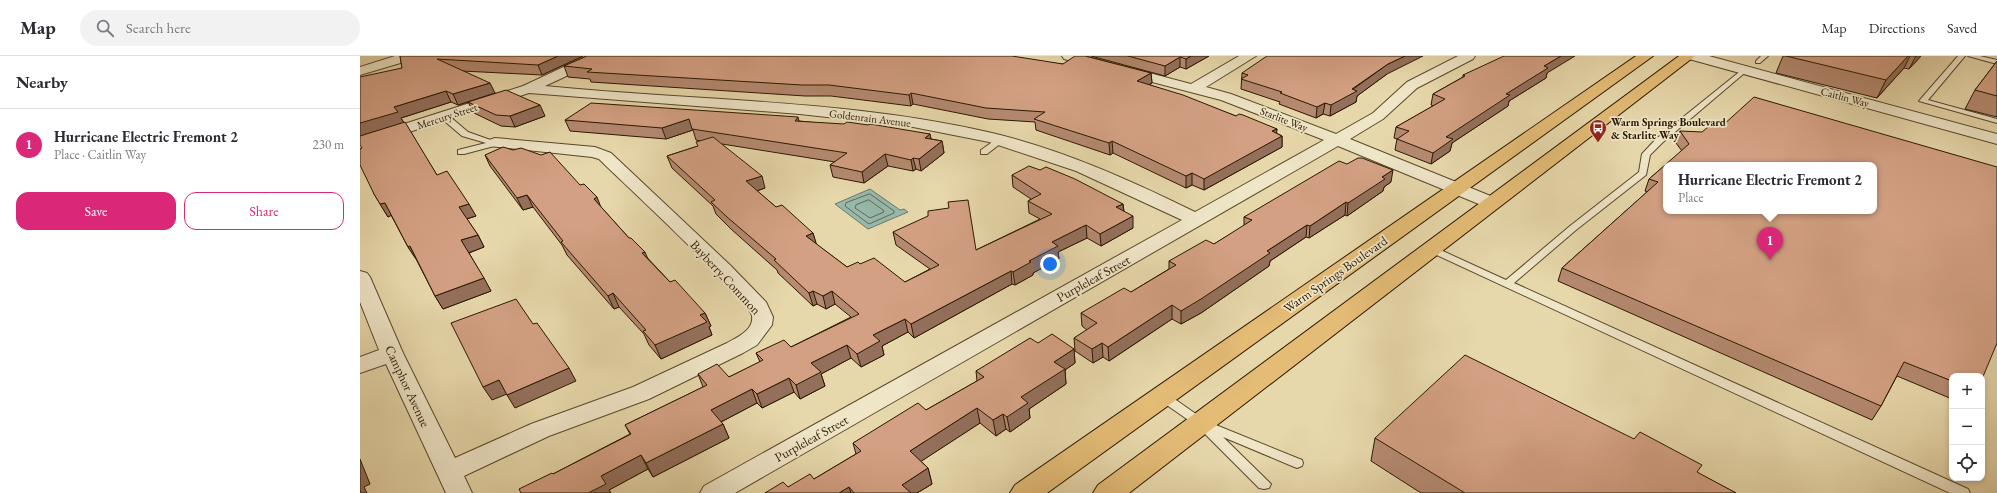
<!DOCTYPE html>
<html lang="en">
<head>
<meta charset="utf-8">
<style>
	body { margin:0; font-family:"EB Garamond",serif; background:#f2f2f3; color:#2b2b33 }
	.controls { position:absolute; right:12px; bottom:12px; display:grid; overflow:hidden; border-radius:8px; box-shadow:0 2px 6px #0003 }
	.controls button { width:36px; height:36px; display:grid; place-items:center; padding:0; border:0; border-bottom:1px solid #e1e1e2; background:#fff; color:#2b2b33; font:20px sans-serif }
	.you { position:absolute; left:690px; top:208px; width:14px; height:14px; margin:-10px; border:3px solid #fff; border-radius:50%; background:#1a73e8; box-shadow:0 0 0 6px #1a73e833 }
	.badge { display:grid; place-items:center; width:26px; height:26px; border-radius:50%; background:#db2777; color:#fff; font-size:13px; font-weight:700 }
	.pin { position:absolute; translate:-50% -33px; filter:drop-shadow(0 1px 2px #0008) }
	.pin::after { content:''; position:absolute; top:21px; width:14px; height:12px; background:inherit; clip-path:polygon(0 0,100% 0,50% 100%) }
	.popup { position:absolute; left:1303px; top:106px; width:214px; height:52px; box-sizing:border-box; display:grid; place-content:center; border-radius:8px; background:#fff; filter:drop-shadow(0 1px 3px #0005); font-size:13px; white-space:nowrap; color:#7c7c81 }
	.popup b { font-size:15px; color:#2b2b33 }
	.popup::after { content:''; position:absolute; left:50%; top:100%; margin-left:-8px; border:8px solid transparent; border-top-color:#fff }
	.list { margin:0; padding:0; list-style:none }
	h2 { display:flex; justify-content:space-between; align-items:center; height:52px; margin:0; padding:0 16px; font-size:17px }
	h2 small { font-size:13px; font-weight:400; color:#7c7c81 }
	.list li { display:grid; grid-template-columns:26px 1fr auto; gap:12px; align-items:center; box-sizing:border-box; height:72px; padding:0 16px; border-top:1px solid #e1e1e2 }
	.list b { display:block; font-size:15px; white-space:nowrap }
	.list p { margin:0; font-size:13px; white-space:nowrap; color:#7c7c81 }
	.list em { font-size:13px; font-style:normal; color:#7c7c81 }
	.actions { display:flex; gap:8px; padding:12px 16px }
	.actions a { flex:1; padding:9px 0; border:1px solid #db2777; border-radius:12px; text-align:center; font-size:14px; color:#db2777 }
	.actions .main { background:#db2777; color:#fff }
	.icon { flex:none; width:22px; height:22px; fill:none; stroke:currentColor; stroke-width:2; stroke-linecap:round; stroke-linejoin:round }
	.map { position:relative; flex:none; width:1637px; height:437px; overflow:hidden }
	header { display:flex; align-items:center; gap:24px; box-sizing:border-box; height:56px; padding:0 20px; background:#fff; border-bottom:1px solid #e1e1e2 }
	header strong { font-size:19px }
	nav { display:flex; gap:22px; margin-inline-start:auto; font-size:14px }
	.search { width:280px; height:36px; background:#f2f2f3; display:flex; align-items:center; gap:10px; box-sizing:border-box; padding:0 14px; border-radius:22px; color:#7c7c81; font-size:15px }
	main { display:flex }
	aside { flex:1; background:#fff }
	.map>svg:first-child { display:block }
</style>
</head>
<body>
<header>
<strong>Map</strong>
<div class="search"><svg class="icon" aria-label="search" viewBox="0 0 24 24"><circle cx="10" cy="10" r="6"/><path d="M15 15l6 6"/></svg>Search here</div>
<nav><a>Map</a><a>Directions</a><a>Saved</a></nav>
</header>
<main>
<aside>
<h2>Nearby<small></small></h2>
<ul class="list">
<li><span class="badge">1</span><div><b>Hurricane Electric Fremont 2</b><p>Place · Caitlin Way</p></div><em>230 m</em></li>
</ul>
<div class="actions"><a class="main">Save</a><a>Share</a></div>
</aside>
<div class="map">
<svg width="1637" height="437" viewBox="0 0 1637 437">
	<rect width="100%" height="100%" fill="#e7d8ab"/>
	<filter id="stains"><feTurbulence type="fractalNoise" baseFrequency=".005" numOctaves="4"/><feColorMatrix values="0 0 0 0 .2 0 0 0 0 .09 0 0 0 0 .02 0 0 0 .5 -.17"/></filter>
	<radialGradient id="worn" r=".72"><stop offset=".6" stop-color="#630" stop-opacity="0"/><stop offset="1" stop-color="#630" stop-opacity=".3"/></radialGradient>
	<path fill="#97b9ac" stroke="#6c7967" d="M510,133L540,154L544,153L548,156L508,173L475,148Z"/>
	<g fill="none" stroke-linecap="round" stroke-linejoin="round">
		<path stroke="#616856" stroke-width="1" d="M510,138L534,155V157L509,168L485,150L486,147Z
			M509,144L523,154L524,156L510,162L495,152L496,149Z"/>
		<defs>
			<path id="lane" d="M1401,0H1408L1400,7H1396V5Z
				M1598,0H1605L1568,44L1637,63V67L1559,45Z
				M1608,0H1620L1637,4V8Z
				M1383,13L1388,14L1302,87L1290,99L1286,119L1216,174L1154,227L1608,433L1610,437H1590L1068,195L1066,193L1071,190L1074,191L1146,224L1210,170L1279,116L1282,98L1296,83Z
				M82,59H88L108,76L139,87L138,89L104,98H98V94L126,87L102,80L82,63Z
				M638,82H644L645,84L627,98H621V94Z
				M802,336L806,337L846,365L942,404L943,407L942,410L937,412L932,410L863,381L911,428L909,432L904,433L899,432L837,370L798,343L796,340L798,337Z"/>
			<path id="street" d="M35,0H56L54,3L0,19V11Z
				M227,0H245L243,3L185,30C334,45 486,43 632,77C703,94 770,124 835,156L964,84L861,44L704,3L702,0H725L831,28L879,0H896L846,31L871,38L976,78L1013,57L1047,26L1098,0H1115L1113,3L1057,32L1023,63L990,83L1138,143L1141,147L1138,151L1132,152L1126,151L978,90L375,437H340L344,430L822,164L716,115L629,86L548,70L440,58L169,37L0,92V82L163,30Z
				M1327,0H1349L1637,78V88L1329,3Z
				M135,82L235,91L251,97L370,209L406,246L413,261L412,269L397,289L383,297L289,343L189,380L104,420L112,437H86L26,308L0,317V301L19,294L0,246V215L7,217L10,221L43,297L95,402L171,368L273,331L367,287C378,281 394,274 392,260C390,244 259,123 239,103L232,101L129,90L127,87L129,84Z"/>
			<path id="primary" d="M1276,0H1293L687,437H650L655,429Z
				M1319,0H1335L769,437H733L738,429Z"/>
		</defs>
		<use href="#lane" stroke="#5a482b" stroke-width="2"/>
		<use href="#street" stroke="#5a482b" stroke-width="2"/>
		<use href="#primary" stroke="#2b1800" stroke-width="2"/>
		<use href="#lane" fill="#efe6c8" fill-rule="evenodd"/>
		<use href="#street" fill="#efe6c8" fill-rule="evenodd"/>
		<use href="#primary" fill="#e4bc76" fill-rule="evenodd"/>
	</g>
	<path fill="#b58a71" stroke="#2b1800" d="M40,0H223L182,19L102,15L135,37L185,60L155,71L141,70L114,57L108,46L98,49L91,46L41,62L77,119L116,160L107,163L118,179L124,191L109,197L131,235L83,253L75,240L56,203L48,191L31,159L28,161L14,138L2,93L42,12Z
		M731,0H849L826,13L820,11L805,20Z
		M1423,0H1561L1549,13L1544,12L1517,42L1416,17Z
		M1637,5V61L1605,53L1615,34Z
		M703,8L791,17L792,27L790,29L876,60L917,73L916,77L922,80V91L844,134L832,129L826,132L753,97L750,99L676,74L675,66L628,63L553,48L551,50L471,40H445L231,26L230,23L208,21L204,10Z
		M882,17L1027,18L997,40L996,46L970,60L963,58L956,62L919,48L920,46L881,33Z
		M1187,17L1186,22L1149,45L1148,50L1092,87L1090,95L1071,108L1035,94L1037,83L1034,82L1036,71L1073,50L1071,49L1073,38L1103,21V19Z
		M205,64L439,65L570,78L571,83L582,85L584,97L561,115L556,113L553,115L528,110L504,127L473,121L470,109L475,106L362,88L405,132L397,135L416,151L453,177L456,188L487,211L500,208L545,226L570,213L536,189L533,176L616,194L680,163L669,157L668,145L671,143L653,131L652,119L763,148L764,155L773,172L741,190L727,182L698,196L699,203L673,217V219L655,229L652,228L554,282L548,276L522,290L524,299L501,311L491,302L461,318L465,330L440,343L434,336L402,352L397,347L361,366L363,368L369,382L293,421L288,413L249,434L251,437H161L193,418L270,378L265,369L343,331L338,318L369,321L400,306L396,297L431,291L491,261L475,248L466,253L457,248L453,250L418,217L417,214L371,173L356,158L353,150L312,112L307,100L338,90L341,85L336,84L333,74L306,83L210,75Z
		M1320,75L1592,320V343L1537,320L1521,350L1512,364L1198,225L1202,212L1287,136L1285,135L1289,123L1322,95L1316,87Z
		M125,99L241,151L269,182L310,226L345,257L351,270L349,271L352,279L301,303L289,289L284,278L259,251L254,253L207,199L202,189L173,151L163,154L130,110Z
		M1031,126L1024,131L1023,135L987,160L985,159L949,182L946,181L910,205L909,210L841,257L821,268L812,263L749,305L743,301L733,307L715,295L714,282L727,274L722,270L721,257L771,236L809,213V205L854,188L884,170V161Z
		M678,287L714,293L715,307L705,314L706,328L669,353L670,362L650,376L646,373L636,380L620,367L561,405L568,412L572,428L557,437H405L428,431L454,423L496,398L493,387L566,354L617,325L616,315Z
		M1015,382L1338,417L1376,437H1061L1011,405Z"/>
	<path fill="#94705c" stroke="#2b1800" d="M198,0H223L182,19L178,9Z
		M831,0H849L826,13V3Z
		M1045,0H1063L1027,18L997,40L996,46L970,60L971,49L1028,8Z
		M1201,0H1215L1187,17L1186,22L1149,45L1148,50L1092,87L1090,95L1071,108L1073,97L1086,81L1184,10Z
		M1548,0H1550L1544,12L1517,42L1526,24Z
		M1556,0H1561L1549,13Z
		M820,1V11L805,20V10Z
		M791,17L792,27L777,35V25Z
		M130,27L135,37L98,49L93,38Z
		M86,35L91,46L41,62L44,67L0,80V67L34,51Z
		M551,37L553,48L551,50L549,39Z
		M965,47L963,58L956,62L957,51Z
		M180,49L185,60L155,71L150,60Z
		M438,61L441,72L435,65Z
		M329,63L333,74L306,83L302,72Z
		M917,73L916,83L922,80V91L844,134V123L912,75Z
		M570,78L572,89L565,82Z
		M582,85L584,97L561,115L559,103Z
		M752,85L753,97L750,99L749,87Z
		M525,98L528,110L504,127L502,116Z
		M553,102L556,113L553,115L551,104Z
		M1033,114L1031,126L1024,131L1023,135L987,160L988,147L1022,121Z
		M832,117V129L826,132V120Z
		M402,120L405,132L390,137L386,125Z
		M167,139L173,151L163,154L157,142Z
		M237,141L242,154L234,143Z
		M986,146L985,159L949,182L950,170Z
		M25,147L32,159L28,161L20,148Z
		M109,148L116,160L106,163L99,151Z
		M763,148L764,160L756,151Z
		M773,160V172L741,190L740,178Z
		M726,169L727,182L698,196L699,203L673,217V219L655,229L653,216L669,205L692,186Z
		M947,169L946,181L910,205L909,210L841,257L821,268V255L907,195Z
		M453,177L457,190L446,180Z
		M118,179L124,191L108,197L101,184Z
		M50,190L57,203H56L48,191Z
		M285,196L290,208L282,197Z
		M651,215L652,228L554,282L551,268Z
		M124,222L131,235L83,253L75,240Z
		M453,235L457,248L453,250L449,237Z
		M472,235L475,248L466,253L463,240Z
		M253,237L259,251L254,253L248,240Z
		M812,249V263L749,305L748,291Z
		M345,257L351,270L349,271L352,279L301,303L295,289L340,259Z
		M545,263L548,276L522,290L524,299L501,311L497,298L513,279Z
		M742,287L743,301L733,307L732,293Z
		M487,289L491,302L461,318L465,330L440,343L436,329L451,307Z
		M714,293L715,307L705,314L706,328L669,353L670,362L650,376L647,361L661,341L694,306Z
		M209,312L216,325L155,352L147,339Z
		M429,322L434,336L402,352L397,338Z
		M139,324L147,338L132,344L123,331Z
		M392,333L397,347L357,368L351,354Z
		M617,352L620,367L554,410L550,395Z
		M643,358L646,373L636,380L633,364Z
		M363,368L369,382L293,421L286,407Z
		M281,399L288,413L249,434L251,437H228L241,420Z
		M0,403L10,428L4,431L7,437H1L0,434Z
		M568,412L572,428L557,437H544L542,429Z
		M489,431L491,437H479Z"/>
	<path fill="#d3a083" stroke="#2b1800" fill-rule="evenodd" d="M40,0H198L178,9L77,3L130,27L93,38L86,35L34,51L38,56L0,67V21L42,12Z
		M227,0H652L703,8L715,0H725L791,17L777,25L823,39L876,60L879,58L883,59L917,73L912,75L922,80L844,123L832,117L826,120L752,85L749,87L674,63L685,56L626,52L551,37L549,39L469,29H442L227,16L232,13L204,10Z
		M768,0H831L826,3L820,1L805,10Z
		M907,0H1045L1028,8L992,33L997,35L971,49L965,47L957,51L920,37L922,36L881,23L888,19L882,17Z
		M1144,0H1201L1184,10L1188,12L1146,38L1150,39L1086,81L1093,83L1073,97L1037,83L1049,75L1036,71L1085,43L1073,38L1105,20L1103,19Z
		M1426,0H1548L1526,24Z
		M1637,5V40L1615,34Z
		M146,34L180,49L150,60L136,59L108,46Z
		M1394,41L1637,111V287L1622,323V320H1592V325L1544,306L1521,350L1202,212L1298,126L1289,123L1329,88L1320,75L1342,76L1353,67L1362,70ZM1306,109H1514V155H1306Z
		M231,47L438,61L435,65L484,68L487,66L508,69L510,68L570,78L565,82L582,85L559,103L553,102L551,104L525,98L502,116L470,109L487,97L332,73L329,63L302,72L205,64Z
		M45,66L77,119L87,115L109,148L99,151L118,179L101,184L124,222L75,240L50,190L48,191L25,147L20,148L14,138L0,109V93L2,92L0,89V80Z
		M353,81L402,120L386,125L416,151L422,149L453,177L446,180L487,211L498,206L500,208L514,202L545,226L579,209L533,176L568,160V155L589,152L588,146L608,144L616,194L692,158L668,145L681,138L652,119L669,110L680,114L686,111L715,123L763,148L756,151L773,160L740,178L726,169L692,186L698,190L669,205L671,206L653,216L651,215L551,268L545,263L513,279L520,285L497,298L487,289L451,307L461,316L436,329L429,322L397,338L392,333L351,354L363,368L286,407L281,399L241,420L246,428L228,437H161L159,433L192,417L193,418L271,378L265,369L347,329L338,318L357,308L369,321L403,304L396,297L424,284L431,291L499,258L472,235L463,240L453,235L449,237L414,204L416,203L367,161L351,146L355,144L307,100L338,90L336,86Z
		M143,91L153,94L161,92L181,99L190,96L220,129L224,128L237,141L234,143L269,182H271L285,196L282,197L310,226L315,224L345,257L340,259L347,266L295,289L283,275L286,274L253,237L248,240L201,186L203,185L167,139L157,142L125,99Z
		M998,102H1002L1033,114L1022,121L1025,123L988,147L986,146L950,170L947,169L907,195L910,197L841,243L821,255L812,249L748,291L742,287L732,293L714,282L737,267L721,257L764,232L771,236L816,209L809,205L846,184L854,188L892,164L884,161L979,105L987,108Z
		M156,243L173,268L177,267L209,312L147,339L139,324L123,331L91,267Z
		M692,278L714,293L694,306L705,313L661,341L668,347L647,361L643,358L633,364L617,352L550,395L568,412L542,429L551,437H494L489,431L479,437H405L423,426L428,431L450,418L454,423L501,395L493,387L558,347L566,354L624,321L616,315L670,282L678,287Z
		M1105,299L1274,383L1280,376L1342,409L1337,416L1376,437H1105L1015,382Z"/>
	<defs>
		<symbol id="bus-pin" viewBox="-11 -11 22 30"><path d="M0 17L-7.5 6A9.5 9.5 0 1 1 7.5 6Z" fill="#8f2418" stroke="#efe6c8"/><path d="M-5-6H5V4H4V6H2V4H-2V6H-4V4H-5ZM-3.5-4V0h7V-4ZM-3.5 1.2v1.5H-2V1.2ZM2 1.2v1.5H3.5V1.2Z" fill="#fff"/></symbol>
	</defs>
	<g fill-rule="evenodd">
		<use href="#bus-pin" x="1228" y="62" width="20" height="27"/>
	</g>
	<g text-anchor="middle" stroke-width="3.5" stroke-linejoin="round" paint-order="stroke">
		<g font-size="11" fill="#2b1800" stroke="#efe6c8">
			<text transform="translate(1485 41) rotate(15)" y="4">Caitlin Way</text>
			<text transform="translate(87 60) rotate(-18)" y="4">Mercury Street</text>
			<text transform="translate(510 62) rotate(7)" y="4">Goldenrain Avenue</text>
			<text transform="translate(924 63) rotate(21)" y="4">Starlite Way</text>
		</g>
		<g font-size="11" font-weight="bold" fill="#2b1800" stroke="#efe6c8" text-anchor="start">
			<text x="1251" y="70">Warm Springs Boulevard<tspan x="1251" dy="13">&amp; Starlite Way</tspan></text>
		</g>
		<g font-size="13" fill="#2b1800" stroke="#efe6c8">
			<text transform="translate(975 218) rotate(-35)" y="5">Warm Springs Boulevard</text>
			<text transform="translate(366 221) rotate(47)" y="5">Bayberry Common</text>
			<text transform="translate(733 222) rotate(-29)" y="5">Purpleleaf Street</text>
			<text transform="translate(48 330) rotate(65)" y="5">Camphor Avenue</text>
			<text transform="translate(451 382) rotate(-29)" y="5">Purpleleaf Street</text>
		</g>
	</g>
	<rect width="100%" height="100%" filter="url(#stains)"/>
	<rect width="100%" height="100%" fill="url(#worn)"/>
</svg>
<div class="controls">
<button>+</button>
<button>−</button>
<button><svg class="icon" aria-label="locate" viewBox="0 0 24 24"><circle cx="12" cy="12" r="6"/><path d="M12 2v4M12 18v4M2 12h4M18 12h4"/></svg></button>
</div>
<div class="you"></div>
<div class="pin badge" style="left:1410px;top:204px">1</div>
<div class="popup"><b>Hurricane Electric Fremont 2</b>Place</div>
</div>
</main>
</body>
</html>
